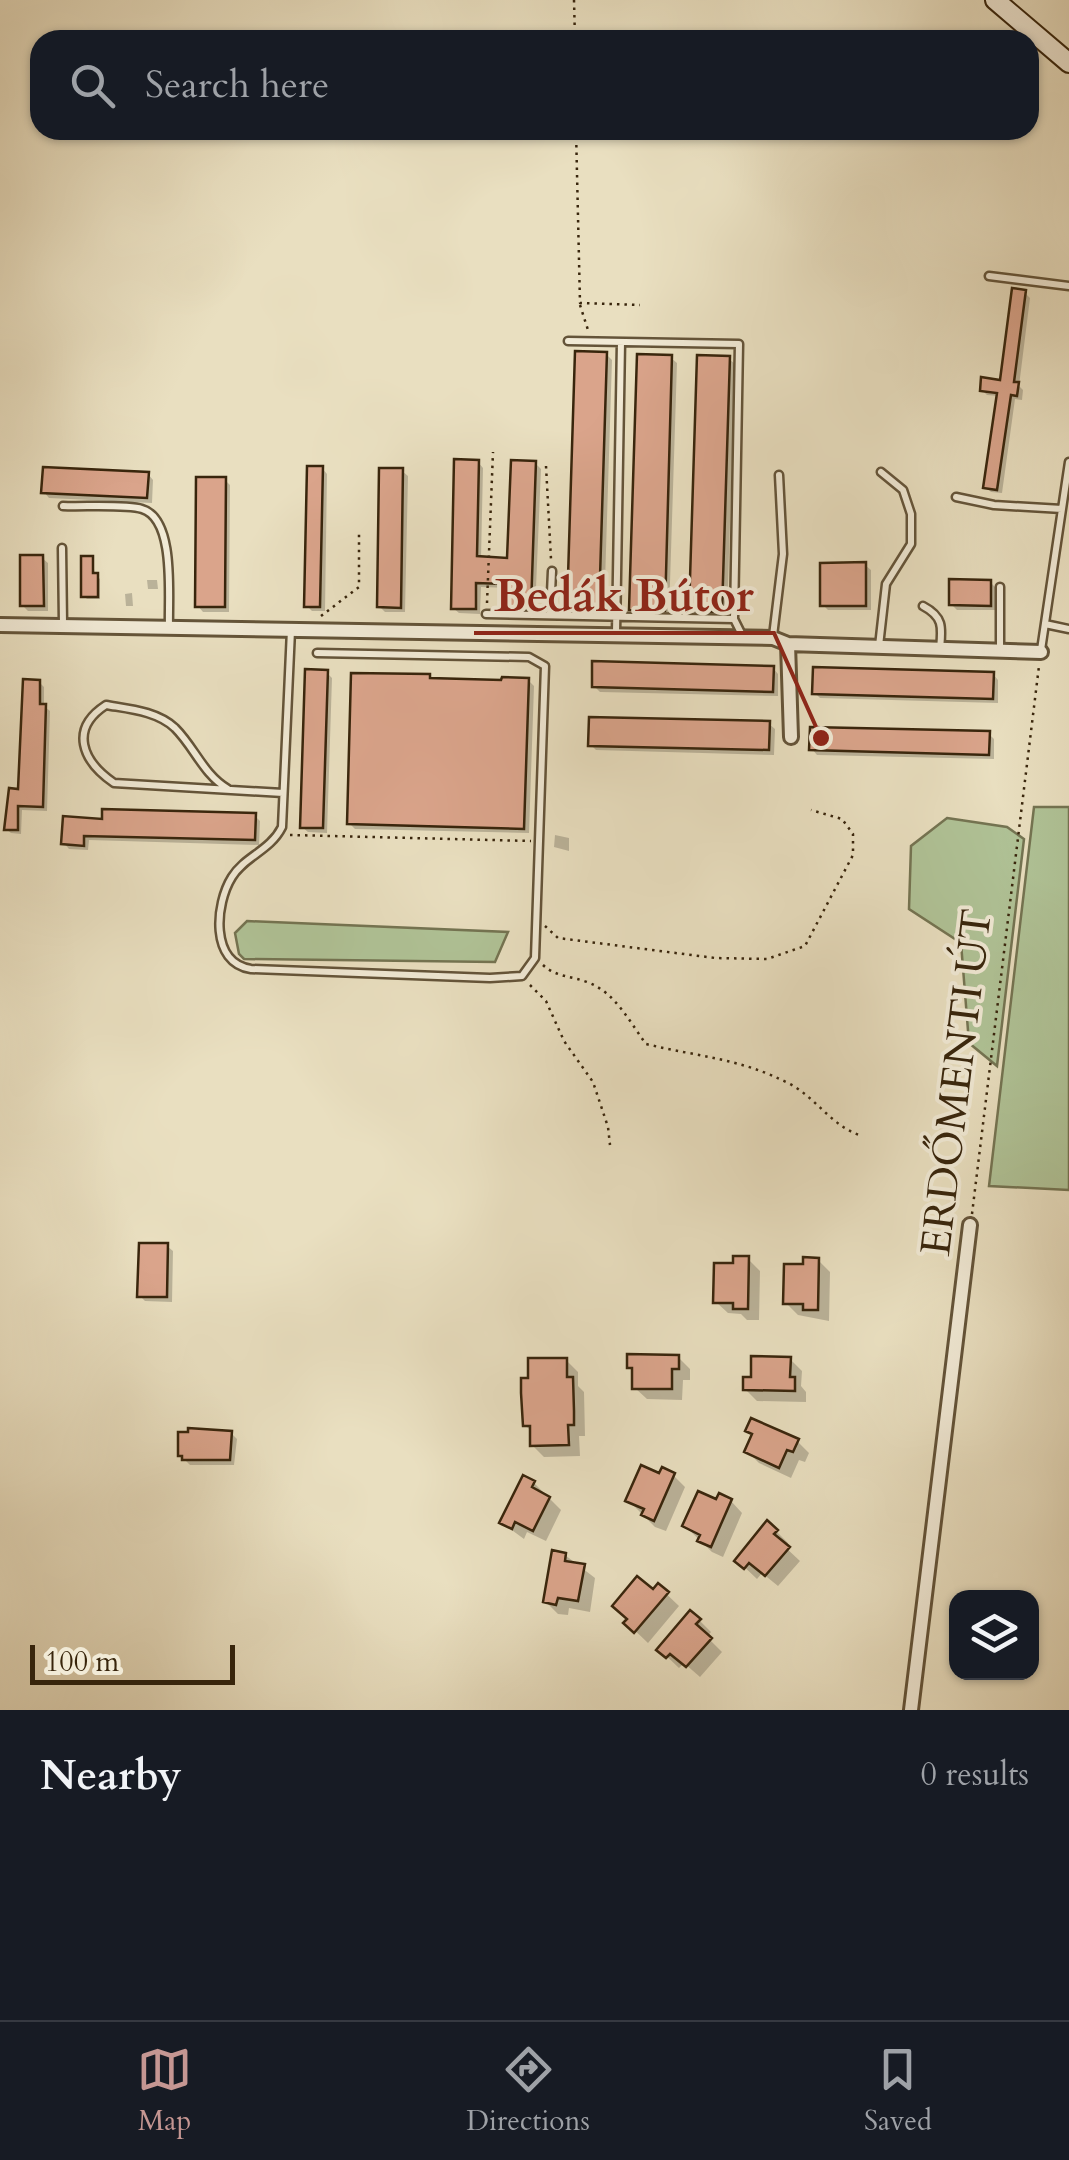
<!DOCTYPE html>
<html lang="en">
<head>
<meta charset="utf-8">
<style>
	body { margin:0; font-family:Cardo,serif; background:#20242c; color:#f1f3f6 }
	.controls { position:absolute; right:30px; bottom:30px; display:grid; overflow:hidden; border-radius:20px; box-shadow:0 2px 8px #0004 }
	.controls button { width:90px; height:90px; display:grid; place-items:center; padding:0; border:0; border-bottom:2px solid #363941; background:#171b24; color:#f1f3f6; font:50px sans-serif }
	.scale { position:absolute; left:30px; bottom:25px; width:205px; box-sizing:border-box; padding-left:10px; border:5px solid #38250c; border-top:0; font-size:28px; line-height:35px; white-space:nowrap; color:#38250c; -webkit-text-stroke:8px #f1ead6; paint-order:stroke }
	.list { margin:0; padding:0; list-style:none }
	h2 { display:flex; justify-content:space-between; align-items:center; height:130px; margin:0; padding:0 40px; font-size:42px }
	h2 small { font-size:32px; font-weight:400; color:#9ea1a6 }
	.icon { flex:none; width:55px; height:55px; fill:none; stroke:currentColor; stroke-width:2; stroke-linecap:round; stroke-linejoin:round }
	.map { position:relative; flex:none; width:1069px; height:1710px; overflow:hidden }
	.search { position:absolute; background:#171b24; box-shadow:0 2px 8px #0004; left:30px; right:30px; top:30px; height:110px; display:flex; align-items:center; gap:25px; box-sizing:border-box; padding:0 35px; border-radius:30px; color:#9ea1a6; font-size:38px }
	.sheet { height:310px; background:#171b24 }
	nav { display:flex; justify-content:space-around; align-items:center; box-sizing:border-box; height:140px; border-top:2px solid #363941; background:#171b24; font-size:28px; color:#9ea1a6 }
	nav a { display:grid; justify-items:center; gap:5px }
	nav .on { color:#c59692 }
	.map>svg:first-child { display:block }
</style>
</head>
<body>
<div class="map">
<svg width="1069" height="1710" viewBox="0 0 1069 1710">
	<rect width="100%" height="100%" fill="#e9dfc0"/>
	<filter id="stains"><feTurbulence type="fractalNoise" baseFrequency=".002" numOctaves="4"/><feColorMatrix values="0 0 0 0 .2 0 0 0 0 .09 0 0 0 0 .02 0 0 0 .5 -.17"/></filter>
	<radialGradient id="worn" r=".72"><stop offset=".6" stop-color="#630" stop-opacity="0"/><stop offset="1" stop-color="#630" stop-opacity=".3"/></radialGradient>
	<path fill="#b0c397" stroke="#747452" stroke-width="2.5" d="M1034,807H1069V1190L989,1186Z
		M947,818L1007,827L1024,839L997,1066L969,1043L961,943L909,909L911,846Z
		M247,921L508,932L495,962L244,959L239,954L235,933Z"/>
	<path fill="#0003" d="M1025,293L1030,298L1019,386L1023,390L1022,400L1015,399L1002,493L991,492L986,487L999,396L987,395L982,390L1002,383Z
		M606,354L612,360L604,614L575,613L569,608Z
		M671,358L677,363L669,615L637,614L632,609Z
		M729,359L735,364L727,616H697L692,610Z
		M478,462L483,468L481,559L510,560L535,463L541,469L535,612H513L508,607L509,588L481,587L480,614L459,613L453,608Z
		M322,468L327,474L325,611H312L307,606Z
		M402,471L408,476L405,612H385L379,606Z
		M148,474L153,480L152,503L49,498L44,492Z
		M225,480L230,485L229,612H203L198,606Z
		M42,558L48,563V611H28L22,605Z
		M92,559L95,574L100,579V599H87L84,596Z
		M865,565L871,570V610H828L823,605Z
		M147,580H157L158,589H148Z
		M990,582L996,588L995,610H957L951,604Z
		M132,593L133,606H126L125,594Z
		M773,668L778,674V696L600,692L594,686Z
		M326,672L332,678L327,833L308,832L302,827Z
		M993,674L998,680V703L820,698L815,693Z
		M429,677L433,681L528,680L534,686L529,833L355,829L349,823Z
		M39,682L44,687V706L50,711L47,811L22,810L21,834L11,833L6,829L20,791Z
		M769,724L775,729L774,755L596,750L591,745Z
		M989,734L994,739V759L817,755L812,749Z
		M255,816L260,821L259,845L89,840L88,850L69,849L64,843L104,821Z
		M555,835L569,838V851L554,847Z
		M167,1246L173,1251L172,1302L145,1301L140,1296Z
		M748,1259L760,1271L759,1320H747L741,1314L728,1313L716,1302L736,1266Z
		M818,1260L830,1272L829,1321L798,1315L786,1303L806,1267Z
		M678,1357L690,1369V1380H683L682,1400L647,1399L635,1388V1373L629,1367Z
		M790,1359L802,1371L801,1386L806,1392V1402L757,1401L745,1389L753,1379Z
		M566,1360L578,1372V1386L584,1392L585,1436H579L580,1456L544,1457L532,1445V1432L525,1425Z
		M748,1430L797,1441L809,1453L805,1462L799,1460L791,1478L759,1463L747,1451L754,1436Z
		M231,1433L237,1439L234,1465H190L180,1455Z
		M660,1476H674L685,1487L666,1531L655,1527L628,1500Z
		M534,1483L561,1510L546,1541L527,1532L524,1539L502,1523Z
		M731,1501L742,1513L723,1557L712,1552L685,1526L717,1502Z
		M776,1531L788,1543L785,1547L800,1561L778,1586L762,1573L757,1579L737,1560Z
		M565,1555L595,1578L590,1612L569,1608L568,1615L558,1614L546,1602Z
		M658,1586L679,1606L648,1643L627,1623Z
		M699,1620L711,1632L707,1637L722,1652L700,1677L684,1663L679,1668L659,1649Z"/>
	<path fill="#daa48b" stroke="#38250c" stroke-width="2.5" d="M1012,288L1026,290L1014,382H1019L1017,396L1011,395L997,490L983,488L997,393L980,391L981,377L1000,380Z
		M575,351L607,352L599,609H567Z
		M637,354L672,355L665,611L629,610Z
		M697,355L730,356L722,612L689,611Z
		M454,459L479,460L477,556L507,558L511,460L536,461L531,608H505L506,584L476,583V609H451Z
		M307,466H323L320,607H304Z
		M43,467L149,472L147,498L41,493Z
		M379,468H403L401,608L377,607Z
		M196,477H226L225,607H195Z
		M20,555H43L44,606H20Z
		M81,556H93V573H98V597H81Z
		M866,562V606H820V563Z
		M949,579L991,580V606L949,605Z
		M592,661L774,666L773,692L592,687Z
		M813,667L994,672L993,699L812,694Z
		M305,669L328,670L323,828H300Z
		M351,673L430,674V678L501,680L502,677L529,678L524,829L347,824Z
		M23,679L40,680V704H46L43,807L18,806V830H4L9,788L18,789Z
		M589,717L770,721L769,750L588,746Z
		M810,727L990,731L989,755L809,750Z
		M102,809L256,813L255,840L84,836V846L61,844L63,816L102,819Z
		M139,1243H168L167,1297H137Z
		M733,1256H749L748,1309H733V1303H713L714,1263H733Z
		M803,1257L819,1258L818,1310H803V1304H783L784,1264H803Z
		M627,1354L679,1355V1369H672V1389H632V1368H627Z
		M751,1356L791,1357L790,1377H795V1391L743,1390V1377H751Z
		M528,1358H567V1377H573L574,1411V1425H568L569,1445L530,1446V1426H523L521,1393V1378H528Z
		M751,1418L799,1439L793,1452L787,1450L779,1468L744,1452L752,1434L745,1431Z
		M188,1428L232,1431L230,1460H182V1456H178V1432H188Z
		M641,1465L659,1473L662,1467L675,1473L654,1521L641,1515L644,1509L625,1501Z
		M523,1475L535,1481L532,1487L550,1497L533,1531L515,1522L512,1529L499,1523Z
		M698,1491L716,1499L719,1493L732,1499L711,1547L697,1541L700,1535L682,1526Z
		M767,1520L778,1530L774,1534L790,1547L765,1576L749,1563L744,1569L734,1561Z
		M552,1550L566,1553L565,1561L585,1564L578,1601L558,1598L556,1605L543,1602Z
		M637,1576L653,1589L658,1583L669,1592L634,1633L623,1623L627,1619L612,1606Z
		M690,1610L701,1619L696,1624L712,1638L686,1667L670,1654L666,1658L656,1650Z"/>
	<g fill="none" stroke-linecap="round" stroke-linejoin="round">
		<defs>
			<path id="lane" d="M989,276L1069,286
				M568,341L739,344L734,619L742,635
				M956,497L994,505L1062,509
				M63,506C82,507 126,504 142,509C176,519 168,597 169,626
				M62,548L63,624
				M923,606C944,617 942,628 940,649
				M486,614L734,619
				M550,615L552,571
				M1045,624L1069,629
				M291,630L282,827C270,851 245,856 232,877C215,904 210,963 251,969L490,978L522,976L535,958L545,666L529,657L317,653
				M616,633L621,342
				M773,636L783,554L779,475
				M879,646L886,584L911,544V514L903,490L881,472
				M1000,650V587
				M1041,650L1069,462
				M228,789C203,774 195,748 175,728C157,711 129,709 106,705C69,729 82,761 114,783L283,793"/>
			<path id="street" d="M0,625L773,638L788,644L1041,652
				M788,644L791,737
				M911,1710L970,1225"/>
			<path id="secondary" d="M995,0L1069,63"/>
		</defs>
		<use href="#lane" stroke="#645439" stroke-width="11"/>
		<use href="#street" stroke="#645439" stroke-width="18"/>
		<use href="#secondary" stroke="#38250c" stroke-width="22"/>
		<path stroke="#38250c" stroke-width="2.5" stroke-dasharray="2.5 5" stroke-linecap="butt" d="M574,0L575,40
			M576,130L580,303L640,305
			M580,305L588,330
			M546,466L551,559
			M487,603L493,452
			M321,616L359,587V531
			M290,835L531,841
			M545,926L558,938L715,958L767,959L805,946L853,855V834L842,819L811,810
			M543,965C556,977 571,976 587,982C615,992 629,1021 646,1044C699,1057 740,1058 790,1084C816,1098 831,1125 859,1135
			M530,985L546,1001L564,1041L593,1082L608,1127L610,1145
			M972,1214L1039,666"/>
		<use href="#lane" stroke="#f1ead6" stroke-width="6"/>
		<use href="#street" stroke="#f1ead6" stroke-width="12"/>
		<use href="#secondary" stroke="#f1ead6" stroke-width="18"/>
	</g>
	<g text-anchor="middle" stroke-width="8" stroke-linejoin="round" paint-order="stroke">
		<g font-size="42" fill="#38250c" stroke="#f1ead6">
			<text transform="translate(955 1082) rotate(-83)" y="15">ERDŐMENTI ÚT</text>
		</g>
	</g>
	<path fill="none" stroke="#8f2418" stroke-width="4" d="M821 738L774 633H474"/>
	<circle fill="#8f2418" stroke="#f1ead6" stroke-width="4" cx="821" cy="738" r="10"/>
	<g font-size="45" text-anchor="middle" font-weight="bold" fill="#8f2418" stroke="#f1ead6" stroke-width="8" stroke-linejoin="round" paint-order="stroke">
		<text x="624" y="611">Bedák Bútor</text>
	</g>
	<rect width="100%" height="100%" filter="url(#stains)"/>
	<rect width="100%" height="100%" fill="url(#worn)"/>
</svg>
<div class="controls">
<button><svg class="icon" aria-label="layers" viewBox="0 0 24 24"><path d="M12 4l9 5-9 5-9-5zM3 14l9 5 9-5"/></svg></button>
</div>
<div class="scale">100 m</div>
<div class="search"><svg class="icon" aria-label="search" viewBox="0 0 24 24"><circle cx="10" cy="10" r="6"/><path d="M15 15l6 6"/></svg>Search here</div>
</div>
<section class="sheet">
<h2>Nearby<small>0 results</small></h2>
<ul class="list">
</ul>
</section>
<nav>
<a class="on"><svg class="icon" aria-label="map" viewBox="0 0 24 24"><path d="M3 6l6-2 6 2 6-2v14l-6 2-6-2-6 2zM9 4v14M15 6v14"/></svg>Map</a>
<a><svg class="icon" aria-label="directions" viewBox="0 0 24 24"><path d="M12 3l9 9-9 9-9-9zM9 14v-3h6M13 9l2 2-2 2"/></svg>Directions</a>
<a><svg class="icon" aria-label="saved" viewBox="0 0 24 24"><path d="M7 4h10v16l-5-4-5 4z"/></svg>Saved</a>
</nav>
</body>
</html>
